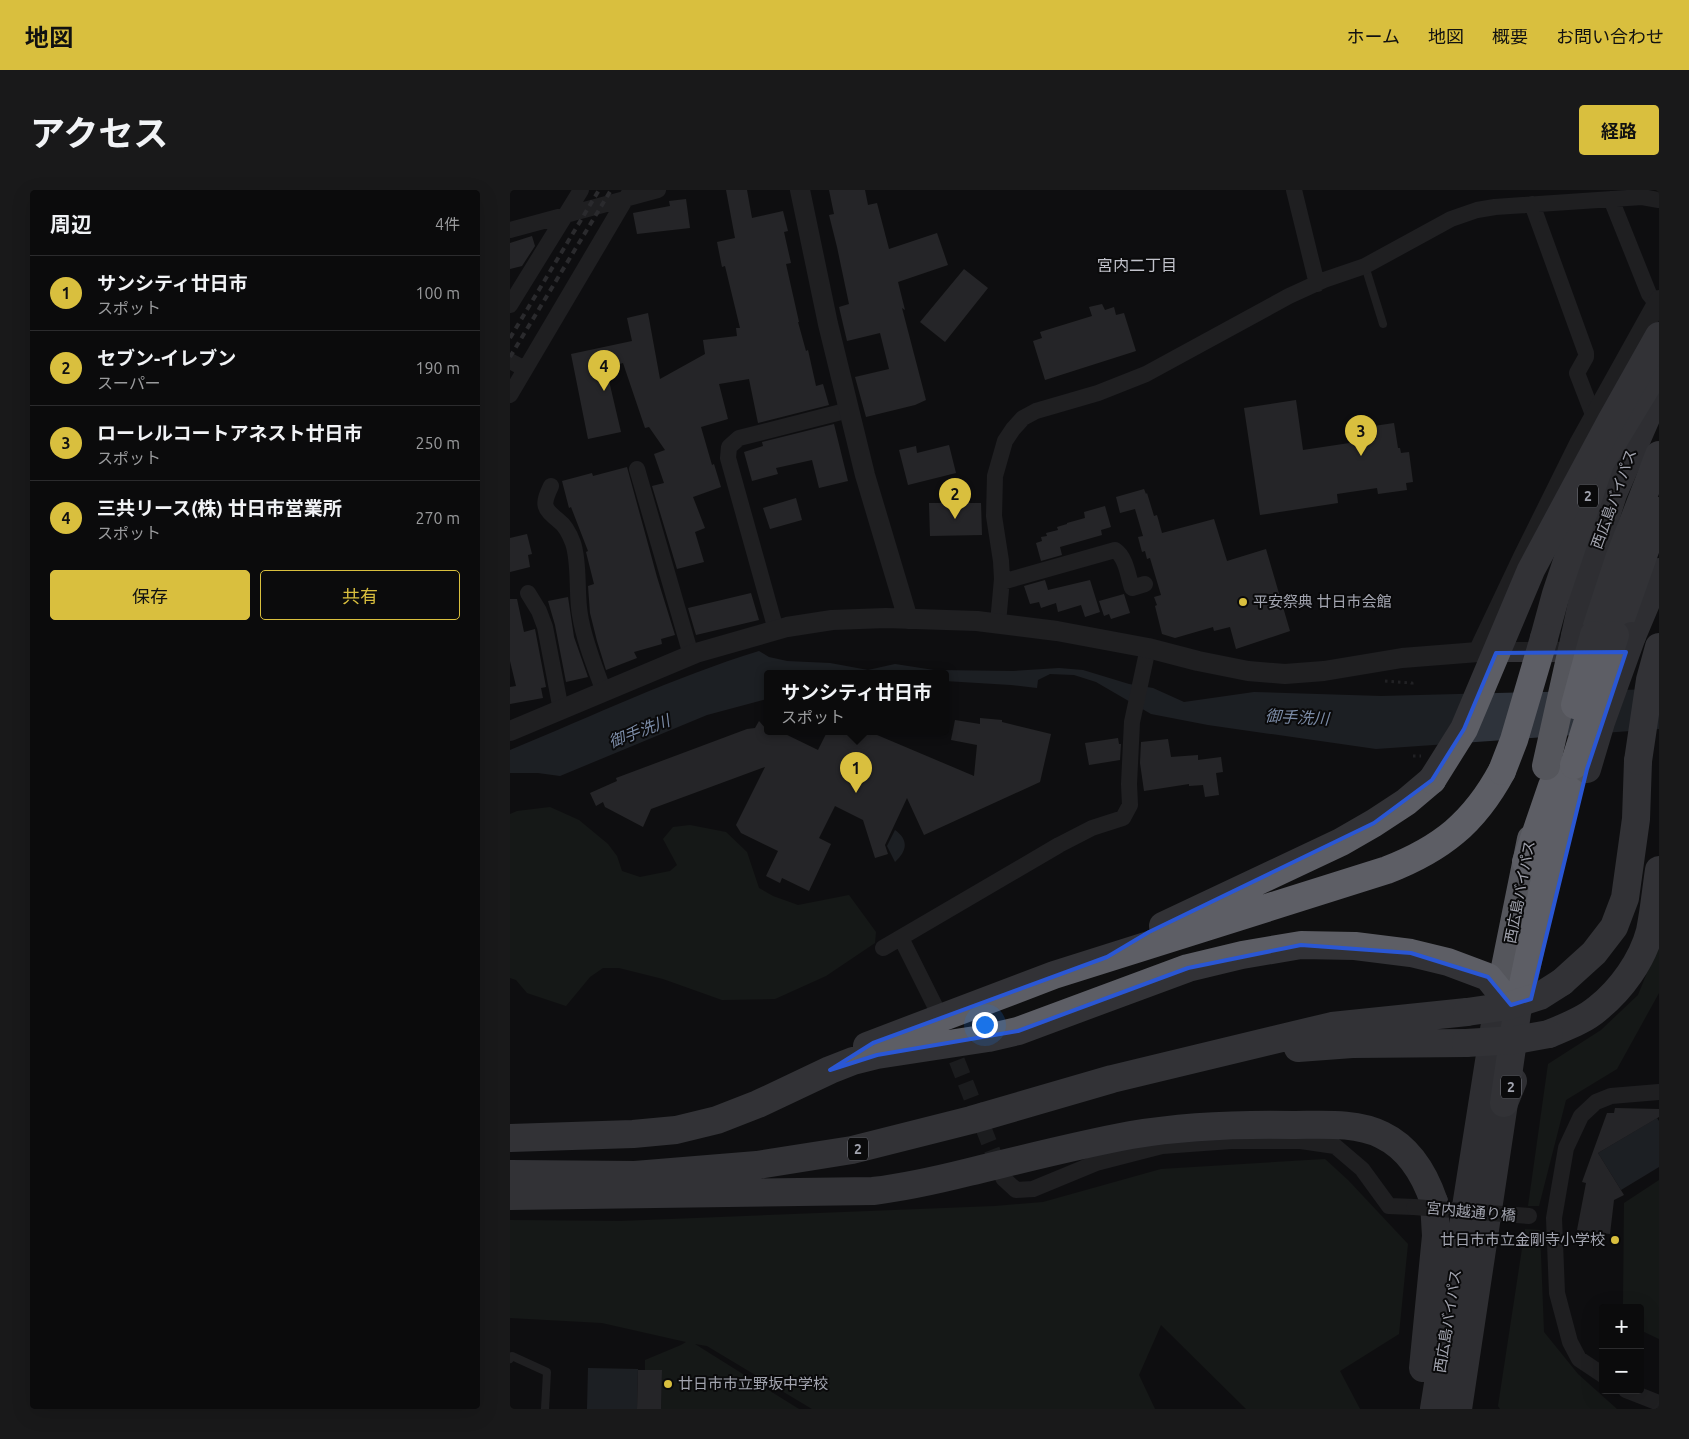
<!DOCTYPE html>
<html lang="ja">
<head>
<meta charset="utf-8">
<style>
	body { margin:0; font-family:Ubuntu,"Noto Sans JP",sans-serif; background:#19191a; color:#f1f3f6 }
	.controls { position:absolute; right:15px; bottom:15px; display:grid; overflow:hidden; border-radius:5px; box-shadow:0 5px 20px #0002 }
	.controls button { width:45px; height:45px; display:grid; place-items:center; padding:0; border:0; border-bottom:1px solid #2b2b2d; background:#0b0b0c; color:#f1f3f6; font:25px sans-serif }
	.you { position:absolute; left:474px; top:834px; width:18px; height:18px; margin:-12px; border:4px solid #fff; border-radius:50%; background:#1a73e8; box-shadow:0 0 0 8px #1a73e833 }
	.badge { display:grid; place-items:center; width:32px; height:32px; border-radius:50%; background:#d9bf3e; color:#111; font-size:16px; font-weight:700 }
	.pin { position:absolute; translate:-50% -41px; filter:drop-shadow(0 1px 2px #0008) }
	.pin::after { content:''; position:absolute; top:26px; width:18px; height:15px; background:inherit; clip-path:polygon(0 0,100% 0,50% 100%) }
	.popup { position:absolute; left:254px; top:480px; width:185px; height:65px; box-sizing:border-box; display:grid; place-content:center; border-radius:5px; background:#0b0b0c; filter:drop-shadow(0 1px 4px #0005); font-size:16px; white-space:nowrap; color:#9a9b9d }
	.popup b { font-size:19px; color:#f1f3f6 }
	.popup::after { content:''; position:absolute; left:50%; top:100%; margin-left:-10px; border:10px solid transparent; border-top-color:#0b0b0c }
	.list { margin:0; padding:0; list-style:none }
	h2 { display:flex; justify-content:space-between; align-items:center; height:65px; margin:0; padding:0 20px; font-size:21px }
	h2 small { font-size:16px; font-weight:400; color:#9a9b9d }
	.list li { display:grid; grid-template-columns:32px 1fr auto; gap:15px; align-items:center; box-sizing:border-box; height:75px; padding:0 20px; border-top:1px solid #2b2b2d }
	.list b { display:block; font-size:19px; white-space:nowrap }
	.list p { margin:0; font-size:16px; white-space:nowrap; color:#9a9b9d }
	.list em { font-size:16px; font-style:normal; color:#9a9b9d }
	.actions { display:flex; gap:10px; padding:15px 20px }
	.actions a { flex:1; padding:11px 0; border:1px solid #d9bf3e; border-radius:5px; text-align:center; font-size:18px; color:#d9bf3e }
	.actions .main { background:#d9bf3e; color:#111 }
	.map { position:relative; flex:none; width:1149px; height:1219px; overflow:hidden; border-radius:5px }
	header { display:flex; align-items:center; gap:30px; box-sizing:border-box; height:70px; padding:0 25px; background:#d9bf3e; color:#111 }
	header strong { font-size:24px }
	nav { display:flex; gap:28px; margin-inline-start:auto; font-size:18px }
	.intro { display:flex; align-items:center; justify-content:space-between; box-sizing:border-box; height:120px; padding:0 30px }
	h1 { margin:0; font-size:35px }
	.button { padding:12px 22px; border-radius:5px; background:#d9bf3e; color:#111; font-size:18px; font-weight:700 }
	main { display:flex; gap:30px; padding:0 30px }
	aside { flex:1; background:#0b0b0c; border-radius:5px; box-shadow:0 5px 20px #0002 }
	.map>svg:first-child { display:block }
</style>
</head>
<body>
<header>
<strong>地図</strong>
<nav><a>ホーム</a><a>地図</a><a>概要</a><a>お問い合わせ</a></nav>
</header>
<div class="intro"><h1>アクセス</h1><a class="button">経路</a></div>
<main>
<aside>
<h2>周辺<small>4件</small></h2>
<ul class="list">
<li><span class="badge">1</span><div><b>サンシティ廿日市</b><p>スポット</p></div><em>100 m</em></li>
<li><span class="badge">2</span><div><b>セブン-イレブン</b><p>スーパー</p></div><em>190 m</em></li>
<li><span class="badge">3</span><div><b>ローレルコートアネスト廿日市</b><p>スポット</p></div><em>250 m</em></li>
<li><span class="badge">4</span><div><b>三共リース(株) 廿日市営業所</b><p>スポット</p></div><em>270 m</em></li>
</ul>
<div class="actions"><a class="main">保存</a><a>共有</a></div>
</aside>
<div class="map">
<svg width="1149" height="1219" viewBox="0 0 1149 1219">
	<rect width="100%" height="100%" fill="#0f0f10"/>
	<path fill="#1e2420" d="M40,617L69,630L98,654L107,666L112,681L130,687L160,681L167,675L153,649L163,637L180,635L216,642L237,662L249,698L263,706L288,715L339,705L366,742L365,753L316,786L265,809L212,810L153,789L109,778H93L80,787L56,816L17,803L6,790L0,788V624L7,621Z
		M1149,753V803L1107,879L1056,910L1029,1016H1018L1038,874L1091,840L1128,805Z
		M815,969L838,990L898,1054L889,1144L830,1181L850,1219H736L651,1135L629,1185L645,1219H302L197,1156L185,1154L289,1219H151L152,1180H135V1170L171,1155L176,1152L92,1133L0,1128V1030L111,1031L485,1016L533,1012L651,979Z
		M1149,990V1149L1130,1140V1118H1114L1113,1116L1114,1013Z
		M1015,1039L1030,1040L1034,1142L1068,1184L1107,1219H990L988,1216Z"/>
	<path fill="#2e333b" d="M249,461L259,467L277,471L320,473L358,480L385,474L424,480L503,481L549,478L573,480L619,494L643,498L674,512L744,502L871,506L1149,499V539L866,559L698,535L641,524L586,492L564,485L540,484L528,490L527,498L501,495L435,491V484H257V509L197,525L50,586L28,583H0V560C83,526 164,487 249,461Z
		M385,640C399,650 397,661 385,672L377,656Z
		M1147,928L1149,931V977L1111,1000L1088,963Z
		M78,1178L128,1179L127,1219H77Z"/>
	<path fill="#414145" d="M216,0H237L242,28L273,21L278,41L274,42L281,73L276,74L289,132H288L296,161L298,160L306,196L313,194L319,215L248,233L239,189L209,194L218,229L191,237L202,275L204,274L211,297L183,307L195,338L185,342L194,372L167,379L142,296L154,293L144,264L155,260L139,237L135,238L113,173L96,178L111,242L78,249L61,164L122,151L117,128L138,123L150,189L195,164L193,150L227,146L226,138H230L215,76L212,77L207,52L225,48Z
		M319,0H355L358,15L367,13L379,59L427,43L438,75L388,92L395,120L392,118L416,210L405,215L356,227L345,187L379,179L370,143L337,151L329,117L339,114L327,57L319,25L324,24Z
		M176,9L180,38L127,44L123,23L160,16L159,11Z
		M22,46L25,56L12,76L0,79V53Z
		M454,79L478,98L435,152L410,132Z
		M592,114L595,120L604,117L606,125L614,123L626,161L535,190L523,151L532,148L530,142L582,126L579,117Z
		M786,210L793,260L866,249L864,236L884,233L888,258H890L891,263L899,262L903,292L896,293L897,300L868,304L867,298L827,304L828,313L750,325L734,218Z
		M324,234L338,291L309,298L302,270L266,278L268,284L242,291L234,262L253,256L252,252Z
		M439,255L446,283L398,295L389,260L406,256L407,263Z
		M117,277L147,387L165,445L151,449L152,454L124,462L127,468L96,480L87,451L80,423L78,396L84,394L76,362L78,361L61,317L59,318L52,291L82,283L83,286Z
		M634,299L636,304L637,303L644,326L647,325L652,343L704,329L717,371L756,359L780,441L726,459L720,437L704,441L703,437L665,448L652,444L645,416L647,415L644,407L651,405L640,368L637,369L635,361L632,362L628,347L633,346L625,319L610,323L606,307Z
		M286,308L292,330L260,339L253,318Z
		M419,313H471L472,345L420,346Z
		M595,316L601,337L591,340L592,345L550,357L552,365L531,371L526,353L532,351L531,347L537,346L536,343L548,340L547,337L557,334V333L575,328L574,322Z
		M17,344L22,364L18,365L20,377L0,382V348Z
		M535,390L538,400L580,390L590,422L575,427L571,415L548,422L546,413L531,418L529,412L520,414L514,396Z
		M241,403L249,430L186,445L178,418Z
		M614,404L620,423L601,429L599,424L594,426L589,411Z
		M58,407L64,447L78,487L56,492L45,435L38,411Z
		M0,409H7L14,442L25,439L36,497L31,498L33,508L0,514V497L6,496L0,471Z
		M470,528L492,530V532L541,544L530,592L414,645L397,608L375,655L378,664L365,668L353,630L325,616L309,648L321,654L299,701L272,688L270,693L256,686L268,661L231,643L226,635L255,577L141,619L133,637L95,617L93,612L86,616L80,603L107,591L106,588L237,539L245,538L249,531L257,540V542H271L308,560L317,542H360L464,586L467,555L441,550L445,530L470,534Z
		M608,548L609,554H611L610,570L579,575L575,553Z
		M658,549L661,567L688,565V570L711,567L713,582L706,583L709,605L695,607L693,595L679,596V594L634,601L630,573L631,552Z
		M1105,918L1149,919V927L1088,963L1114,1005L1104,1010L1100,1044L1067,1040L1076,993L1072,992L1097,923H1104Z
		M128,1180H152L151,1219H127Z"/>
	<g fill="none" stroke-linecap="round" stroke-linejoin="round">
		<path stroke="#2c2d30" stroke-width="16" stroke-dasharray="16 8" stroke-linecap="butt" d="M438,848L491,983"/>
		<path stroke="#39393d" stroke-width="3" stroke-dasharray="2.5 4" stroke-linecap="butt" d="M875,491L902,493V496
			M903,566H911"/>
		<path stroke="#333337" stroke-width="8" d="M855,76L873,134
			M0,1169L2,1166L37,1182L35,1219"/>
		<path stroke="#333337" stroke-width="16" d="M784,0L807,94
			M1101,9L1139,104L1147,114
			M1022,14L1076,163V167L1067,183L1084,227
			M0,40L148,0
			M0,115L71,0
			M0,171L15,179
			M0,205L121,0
			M127,279L181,465
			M41,296C32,315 33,318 49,331C56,336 60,345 63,353C70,374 66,403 70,425C74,451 85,477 94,502
			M492,392L605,360C616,367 618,386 622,398L635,394
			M18,403L29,421L35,437L51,520
			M488,433L492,389L491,371L484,326L485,286L495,251L503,239L513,228L526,221L588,203L636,184L779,106L814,90L855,76L941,29L967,20L985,17L1132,7L1149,10
			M266,440L218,268L219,257L229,248L339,220
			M391,748L427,820
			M373,758L549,655L582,638L613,628L620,615L619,594L622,532L638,458
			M493,988L506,1000L523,999L586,973L652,956L721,951H791L825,956L852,979L879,1016L904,1017
			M1093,1185L1069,1169L1060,1152L1047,1103L1044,1028L1056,958L1071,926L1086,912L1101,906L1149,902
			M1116,1200L1149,1213"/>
		<path stroke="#333337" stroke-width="20" d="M290,0L318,134L355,285L398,429
			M968,462L1013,367L1070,252L1149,110
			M0,541L186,463L277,437L322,430L376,428L467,431L547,441L638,458L688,471L738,481L775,484L814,481L892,468L968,462H1075"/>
		<path stroke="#55565c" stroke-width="28" d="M1065,446L1080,376L1103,304L1149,198
			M1122,446L1149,382
			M913,1178L926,1046L924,1012
			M924,1219L990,802L1021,649
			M948,1219L994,913L1003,891"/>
		<path stroke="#5d5e65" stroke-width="28" d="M1084,445L1109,369L1149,265
			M1105,445L1149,321
			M1034,448L1046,404L1090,273L1149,176
			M1016,672L1042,596
			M653,736L831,652L864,633L896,612L922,590
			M1052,792L1084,763L1104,737L1115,708L1126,629L1128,571
			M1039,844C1055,837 1073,831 1087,819C1111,800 1132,771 1140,741C1144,721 1146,700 1149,680
			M357,856L544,785L877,680C931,659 964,633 992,581
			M788,858L842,854L956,853
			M994,913L1007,823L1035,689L1064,575
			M0,948L123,944L166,940L207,930L248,914L320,880L343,871L367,865L478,848L508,841L678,778L732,765L791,755L845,756L901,763L938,772L978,787L1007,823
			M0,984L125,985L247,975L342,960L461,930L602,889L822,836L957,822
			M0,1006L363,1001C396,997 427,990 459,982C513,969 567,955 621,945C675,936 729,934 783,935C812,935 846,932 872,945C899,958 915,985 924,1012"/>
		<path stroke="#4c4c51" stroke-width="4" stroke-dasharray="6 5" stroke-linecap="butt" d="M0,148L89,0
			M0,167L101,0"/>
		<path stroke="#333337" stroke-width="16" d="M904,1017L1019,1026"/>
		<path stroke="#55565c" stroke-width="28" d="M1036,576L1065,446
			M1077,579L1091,532L1122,446"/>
		<path stroke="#5d5e65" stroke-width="28" d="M1065,515L1084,445
			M1128,571L1140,490L1149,457
			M1064,575L1105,445
			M992,581L1004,550L1034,448
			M922,590L954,539L1021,380L1101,231L1149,146
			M957,822L998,816L1030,806L1052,792
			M956,853L1005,850L1039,844"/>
	</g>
	<path d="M0 0H1149V1219H0ZM1116,462L1077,579L1021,809L1001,815L978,787L901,763L791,755L678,778L508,841L367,865L320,880L363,853L597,767L639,742L864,633L922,590L954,539L986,463Z" fill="#0f0f10" fill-opacity=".55" fill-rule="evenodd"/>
	<path fill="none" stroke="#2a57d4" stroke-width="4" stroke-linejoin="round" d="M1116,462L1077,579L1021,809L1001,815L978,787L901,763L791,755L678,778L508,841L367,865L320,880L363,853L597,767L639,742L864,633L922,590L954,539L986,463Z"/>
	<g fill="#d9bf3e" stroke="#0a0a0b" stroke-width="2">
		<circle cx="733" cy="412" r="5"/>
		<circle cx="1105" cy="1050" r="5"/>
		<circle cx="158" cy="1194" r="5"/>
	</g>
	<g text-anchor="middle" stroke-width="4" stroke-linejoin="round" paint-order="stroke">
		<g fill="#0a0a0b" stroke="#74767e" stroke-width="1">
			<rect x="1068" y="294.5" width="20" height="23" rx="4"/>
			<rect x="991" y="885.5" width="20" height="23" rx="4"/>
			<rect x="338" y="947.5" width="20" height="23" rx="4"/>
		</g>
		<g font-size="14" font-weight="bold" fill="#a2a4af">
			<text x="1078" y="311">2</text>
			<text x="1001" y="902">2</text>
			<text x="348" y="964">2</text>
		</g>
		<g font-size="15" fill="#a2a4af" stroke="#0a0a0b">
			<text transform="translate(1104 309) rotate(-70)" y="5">西広島バイパス</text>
			<text transform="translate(1010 702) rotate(-79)" y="5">西広島バイパス</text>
			<text transform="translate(961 1022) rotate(5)" y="5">宮内越通り橋</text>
			<text transform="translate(938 1131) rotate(-81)" y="5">西広島バイパス</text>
		</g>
		<g font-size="15" fill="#a2a4af" stroke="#0a0a0b" text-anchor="start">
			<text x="743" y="417">平安祭典 廿日市会館</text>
			<text x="1095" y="1055" text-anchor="end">廿日市市立金剛寺小学校</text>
			<text x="168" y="1199">廿日市市立野坂中学校</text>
		</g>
		<g font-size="16" fill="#c2c3cc" stroke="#0a0a0b">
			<text x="627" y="81">宮内二丁目</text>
		</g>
		<g font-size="16" font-style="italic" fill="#7c8ca7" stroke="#0a0a0b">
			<text transform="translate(787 527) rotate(3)" y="6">御手洗川</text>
			<text transform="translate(129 541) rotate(-21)" y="6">御手洗川</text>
		</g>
	</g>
</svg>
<div class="controls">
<button>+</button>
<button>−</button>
</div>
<div class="you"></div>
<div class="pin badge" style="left:346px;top:603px">1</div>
<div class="popup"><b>サンシティ廿日市</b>スポット</div>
<div class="pin badge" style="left:445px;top:329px">2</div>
<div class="pin badge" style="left:851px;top:266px">3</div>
<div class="pin badge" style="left:94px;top:201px">4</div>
</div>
</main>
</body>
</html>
